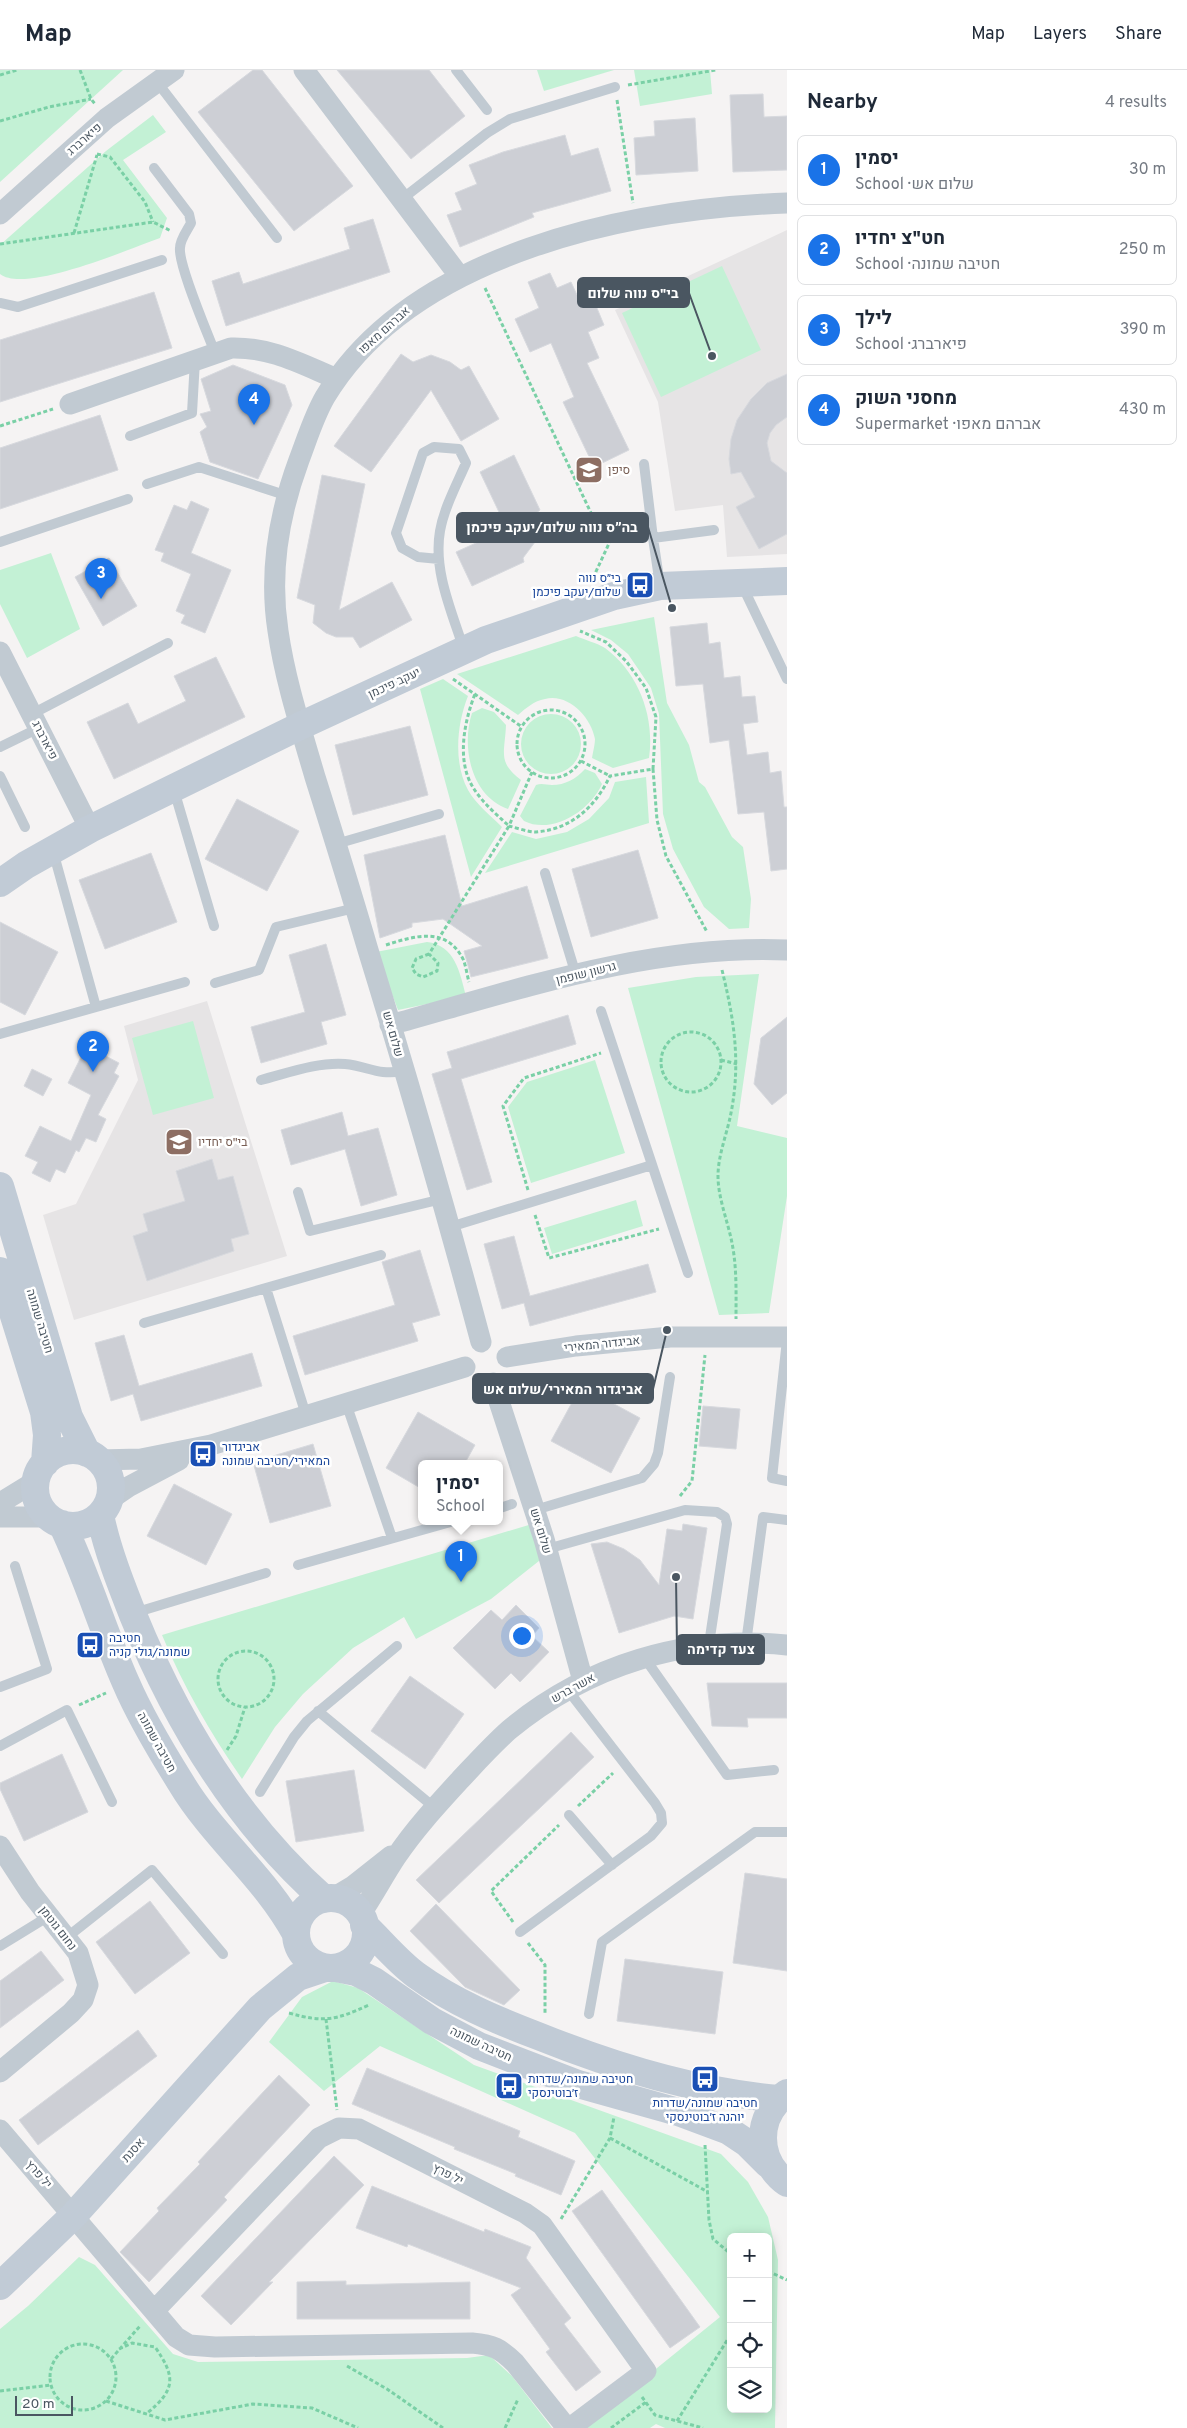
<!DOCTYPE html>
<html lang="en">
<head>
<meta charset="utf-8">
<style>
	body { margin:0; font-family:Overpass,Heebo,sans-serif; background:#f6f6f7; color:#1f2937 }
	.controls { position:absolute; right:15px; bottom:15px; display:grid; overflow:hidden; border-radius:8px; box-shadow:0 2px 12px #0003 }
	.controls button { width:45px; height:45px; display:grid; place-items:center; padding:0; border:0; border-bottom:1px solid #e0e1e3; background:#fff; color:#1f2937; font:25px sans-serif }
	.scale { position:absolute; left:15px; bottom:12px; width:58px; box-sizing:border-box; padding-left:5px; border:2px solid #4a5661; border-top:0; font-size:14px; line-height:18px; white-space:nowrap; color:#4a5661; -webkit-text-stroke:4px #fff; paint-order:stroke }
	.you { position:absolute; left:521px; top:1565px; width:18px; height:18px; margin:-12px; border:4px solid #fff; border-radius:50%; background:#1a73e8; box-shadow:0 0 0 8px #1a73e833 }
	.badge { display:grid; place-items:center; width:32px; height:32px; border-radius:50%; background:#1a73e8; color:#fff; font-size:16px; font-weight:700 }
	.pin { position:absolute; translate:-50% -41px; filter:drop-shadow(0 1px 2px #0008) }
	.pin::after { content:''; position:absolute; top:26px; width:18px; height:15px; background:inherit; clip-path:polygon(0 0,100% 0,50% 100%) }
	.popup { position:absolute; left:418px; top:1390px; width:85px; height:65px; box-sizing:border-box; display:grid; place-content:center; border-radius:8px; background:#fff; filter:drop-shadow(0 1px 4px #0005); font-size:16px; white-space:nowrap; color:#747a83 }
	.popup b { font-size:19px; color:#1f2937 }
	.popup::after { content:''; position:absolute; left:50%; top:100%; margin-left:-10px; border:10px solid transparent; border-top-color:#fff }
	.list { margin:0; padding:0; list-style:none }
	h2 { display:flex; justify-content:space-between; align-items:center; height:65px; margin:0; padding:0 20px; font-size:21px }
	h2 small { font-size:16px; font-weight:400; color:#747a83 }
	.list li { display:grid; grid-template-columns:32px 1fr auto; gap:15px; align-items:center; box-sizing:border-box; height:70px; margin:0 10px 10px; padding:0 10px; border:1px solid #e0e1e3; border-radius:8px }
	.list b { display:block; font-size:19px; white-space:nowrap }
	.list p { margin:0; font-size:16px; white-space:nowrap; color:#747a83 }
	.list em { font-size:16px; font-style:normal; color:#747a83 }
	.icon { flex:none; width:28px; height:28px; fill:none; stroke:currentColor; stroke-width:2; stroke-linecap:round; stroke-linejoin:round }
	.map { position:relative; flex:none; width:787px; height:2358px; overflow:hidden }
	header { display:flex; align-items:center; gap:30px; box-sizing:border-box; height:70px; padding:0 25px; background:#fff; border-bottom:1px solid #e0e1e3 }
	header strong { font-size:24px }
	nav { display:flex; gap:28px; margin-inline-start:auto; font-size:18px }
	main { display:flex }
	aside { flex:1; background:#fff }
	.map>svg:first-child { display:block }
</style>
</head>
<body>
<header>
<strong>Map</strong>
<nav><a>Map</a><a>Layers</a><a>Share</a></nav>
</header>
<main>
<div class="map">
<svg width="787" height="2358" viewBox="0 0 787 2358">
	<rect width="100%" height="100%" fill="#f5f3f3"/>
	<path fill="#e6e4e5" d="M787,160V484L727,487L723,435L675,441L658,332L615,240Z
		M207,931L287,1186L74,1250L43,1145L76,1134L138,1010L124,956Z"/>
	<path fill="#c3f1d5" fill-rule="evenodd" d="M0,0H123L0,112Z
		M537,0H614L544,21Z
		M634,0H710L712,24L640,36Z
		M153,45L166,62L123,90L167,148L160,168C129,179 25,224 0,204V175L106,81Z
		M722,196L761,280L661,327L622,243Z
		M51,483L80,559L27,588L0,534V500Z
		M654,547L667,633L689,675L699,712L705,717L732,767L743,777L751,829L749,858L729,859L704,837L673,779L663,744L659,644L651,618L628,584L611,570L591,560Z
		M576,566C585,570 597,573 605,578C639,603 655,647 649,688L613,698L592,688C593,682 595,674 595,669C591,647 568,623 545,629C534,631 526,638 518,645L457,604Z
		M443,609L468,626C457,654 453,692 468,720C476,734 491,746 502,757L471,807L420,619Z
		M482,638L494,642L506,655C505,682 497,692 521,710L508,739C471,726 461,677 472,643Z
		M521 674a30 30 0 1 1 60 0a30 30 0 1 1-60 0Z
		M585,699L595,703L602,714C590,741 552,765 524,751L520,746L536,715C542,713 546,715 552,715C565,715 576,709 585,699Z
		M646,707L649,753L485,803L512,762L536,769L567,762L589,749L609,728L615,712Z
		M427,872C455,875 460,903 466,926L398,940L376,882Z
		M759,904L737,1056L787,1068V1126L769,1243L719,1245L628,918L696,907Z
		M193,951L214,1028L153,1045L132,968Z
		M595,990L625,1083L531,1113L508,1037L527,1012Z
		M636,1130L643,1156L552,1184L544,1158Z
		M532,1454L544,1487L491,1529L416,1569L404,1547L353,1578L303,1624L275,1657L242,1709C210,1662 184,1618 162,1565Z
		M333,1911L358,1918L474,1995L721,2084L748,2112L768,2147L778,2190L775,2358H665L656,2354L650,2358H583L720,2247L575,2063L380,1976L324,2021L269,1972L302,1927ZM731,2167H768V2339H731Z
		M79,2187L95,2195L173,2284L198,2292L467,2288L489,2285L512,2306L552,2358H0V2259L28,2236Z"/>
	<path fill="#cdcfd5" stroke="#d7d9de" d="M253,0H262L353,116L294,161L198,42Z
		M337,0H429L465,46L411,89Z
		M763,24L764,47L787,46V100L733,102L730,25Z
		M695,48L698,101L636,105L634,68L655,66L654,51Z
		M565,65L571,86L598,78L611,121L532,143L534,147L460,177L447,145L462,140L455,123L477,114L469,95L503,82Z
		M373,149L390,202L226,256L212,211L239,202L243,214L350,179L344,158Z
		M550,203L557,218L571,212L577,225L589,219L604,255L588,262L599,288L587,293L629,380L594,397L563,332L574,327L551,273L530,282L515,249L539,238L528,212Z
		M154,222L172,278L0,332V270Z
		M401,284L413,292L431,285L450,292L461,300L469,296L499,349L461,371L431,320L371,402L334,376Z
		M233,295L285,315L292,335L258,409L210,392L200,362L207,357L200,344L211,341L201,309Z
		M787,304V347L776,355L770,363L767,373L771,391L787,403V464L759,479L736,437L755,427L741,402L731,404L729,389L731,369L737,350L751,329L767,313Z
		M100,345L118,400L0,439V378Z
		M514,385L540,440L534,445L538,464L535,472L523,488L524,492L472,516L456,482L507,459L480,402Z
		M322,405L365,414L339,540L392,512L412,550L360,578L353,567H336L326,563L313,553L315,535L297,528Z
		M191,431L209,439L191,483L231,500L205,563L181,553L185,545L176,541L191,504L161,491L164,483L155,480L174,435L187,440Z
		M109,488L137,536L103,556L75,507Z
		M707,553L709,574L720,572L724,608L740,606L742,627L755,626L758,652L743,654L747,685L768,682L770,703L781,701L784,737H787V799L771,801L764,742L738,744L729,670L710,673L703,614L676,616L670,557Z
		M216,587L245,647L114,709L87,652L128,633L138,654L186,631L174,606Z
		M410,656L428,725L353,745L335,675Z
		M237,729L299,761L267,821L205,789Z
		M445,765L462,836L527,816L548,888L471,907L464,881L482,876L443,849L412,853V857L380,868L364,785Z
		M638,780L658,848L591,867L572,799Z
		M151,783L177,852L105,879L79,810Z
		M0,852L58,882L25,945L0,932Z
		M326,874L346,945L321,952L327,974L261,993L251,957L305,942L289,885Z
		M568,945L576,974L461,1009L492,1112L467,1120L432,1004L452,998L447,982Z
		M787,947V1023L772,1035L754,1014L761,968Z
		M98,982L119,993L114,1003L119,1006L98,1045L106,1049L96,1072L86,1068L79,1082L76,1080L65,1103L56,1099L50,1112L32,1103L38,1092L25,1086L40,1056L71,1071L91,1025L68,1013L82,985L93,991Z
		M32,999L52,1009L43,1026L24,1016Z
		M342,1042L348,1066L378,1058L397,1125L361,1136L345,1079L291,1095L281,1060Z
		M212,1089L218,1110L233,1106L249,1164L231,1169L234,1181L147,1211L133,1166L148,1161L143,1144L185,1131L176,1101Z
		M514,1166L530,1226L648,1194L656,1222L530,1256L524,1233L502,1239L484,1174Z
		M420,1180L440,1245L412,1253L418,1271L305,1305L293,1266L395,1235L382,1192Z
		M124,1265L139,1316L252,1283L262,1316L141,1351L133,1324L111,1331L95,1273Z
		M581,1316L640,1348L611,1403L551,1371Z
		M703,1336L740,1339L736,1379L699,1376Z
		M418,1342L475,1375L465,1393H422V1419L386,1398Z
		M313,1374L331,1436L270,1453L253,1392Z
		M174,1414L232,1444L206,1495L147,1466Z
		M683,1454L707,1458L693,1549L674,1546L619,1563L591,1474L607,1472L624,1479L640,1490L659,1515L667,1459L682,1461Z
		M516,1535L539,1558L532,1566L549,1582L520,1612L511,1603L495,1619L453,1578L491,1540L502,1550Z
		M410,1606L464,1644L425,1699L371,1661Z
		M707,1613H787V1648H747L748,1657L712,1656Z
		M571,1662L594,1687L439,1833L416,1810Z
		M62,1684L88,1742L24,1771L0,1719V1713Z
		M354,1700L364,1761L296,1772L286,1711Z
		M745,1803L787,1809V1901L733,1893Z
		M150,1831L190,1883L135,1924L96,1872Z
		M436,1834L520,1920L504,1935L465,1917L410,1861Z
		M41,1881L64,1910L0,1958V1911Z
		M625,1889L723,1902L715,1964L617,1951Z
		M138,1960L157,1986L38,2075L19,2050Z
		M367,1998L520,2061L518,2067L575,2091L561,2125L515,2106L516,2104L454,2079L455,2077L352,2034Z
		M279,2005L310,2035L224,2127L227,2130L149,2212L120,2182L159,2141L157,2138L200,2094L198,2092Z
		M334,2086L364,2115L269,2212H273L231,2255L201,2226Z
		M372,2116L484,2162L485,2159L531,2177L526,2188L571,2248L564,2254L601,2302L576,2321L546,2282L550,2279L511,2225L521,2218L408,2174L407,2177L356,2158Z
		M602,2120L700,2257L670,2278L572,2141Z
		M346,2211V2215L470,2212V2249H297V2212Z"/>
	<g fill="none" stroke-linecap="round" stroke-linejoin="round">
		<path stroke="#7ad0a6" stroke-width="3" stroke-dasharray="4 2.5" stroke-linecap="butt" d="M80,0L91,29L95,34
			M0,5L17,0
			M628,15L716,0
			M617,30L633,133
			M0,51L49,37L91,29
			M97,84L110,87L145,132L153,152
			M74,163L97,85
			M0,174L153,152L171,161
			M485,218L591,443L640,463
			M0,356L53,339
			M593,508L618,454
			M453,609L522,657
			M517 674a34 34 0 1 1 68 0a34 34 0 1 1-68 0Z
			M581,691L610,706
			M653,699L657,750L666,786L707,862
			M532,702L509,756C517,758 528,762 536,762C572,759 595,737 610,706L653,699L656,647L646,618L626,591L606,572L580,561
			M386,875C414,866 446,856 463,889C466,896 467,905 469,912
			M429,884L416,889L412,898L416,904L423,907L437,901L438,893L429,884L509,756C497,745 483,733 474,719C456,692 464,652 475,624
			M722,900C734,949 741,992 731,1043C727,1064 718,1085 718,1106C718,1128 728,1152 732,1173C737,1198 736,1224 736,1249
			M661 992a30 30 0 1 1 60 0a30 30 0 1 1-60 0Z
			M721,990L737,994
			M528,1120L503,1036L524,1008L601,983
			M535,1145L549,1188L659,1159
			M680,1426L692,1411L705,1285
			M218 1609a28 28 0 1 1 56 0a28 28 0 1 1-56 0Z
			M79,1635L106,1623
			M227,1680L236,1666L245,1637
			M578,1736L613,1703
			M513,1852L491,1821L559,1755
			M528,1873L545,1895V1944
			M289,1943C324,1953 336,1950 369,1935
			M326,1949L337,2040
			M610,2068L708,2122
			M705,2075L709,2150L713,2169L731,2184
			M561,2149L610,2068L614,2047
			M768,2201L787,2210
			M50 2307a33 33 0 1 1 66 0a33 33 0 1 1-66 0Z
			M119,2279L132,2273L155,2277C176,2307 176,2320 146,2344
			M111,2289L140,2256
			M347,2296L387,2319L443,2358
			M0,2321L51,2315
			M642,2327L655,2345L703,2358
			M106,2331L165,2350L253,2334L312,2338L358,2358
			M677,2351L731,2264
			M505,2358L518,2329
			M611,2358L646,2332"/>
		<path stroke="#c1cad2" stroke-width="10" d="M456,0L487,40
			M157,12L277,168
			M154,98L189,144L191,153C187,161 180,169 180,178C178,195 208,264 215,283
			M402,129L487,63L510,49L615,17
			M0,233L18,237L162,190
			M130,366L192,343L195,290
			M644,394L653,468
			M147,414L199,397L288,426
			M0,472L128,429
			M439,489L418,487L402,478L396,463L423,383L434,377L459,379L466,393C457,414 444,438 440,461C433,501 452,542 464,580
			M660,515L653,468L714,460
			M742,515L787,609
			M32,644L168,573
			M0,677L39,658
			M0,706L25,757
			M174,720L214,856
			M336,774L439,744
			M53,781L96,937
			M545,803L576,905
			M215,913L259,900L276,857L355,838
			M601,941L688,1203
			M0,964L185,912
			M261,1010C288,1003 317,992 345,994C368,996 378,1006 403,1001
			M298,1122L310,1161L442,1129
			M450,1157L652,1095
			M266,1218L306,1345
			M144,1253L381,1185
			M787,1270L772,1408L787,1411
			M346,1333L392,1468
			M500,1438L512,1434
			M535,1440L642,1408L654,1394L658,1383L670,1307
			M547,1479L685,1440L717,1442L725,1447L727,1454L709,1574
			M298,1495L454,1451
			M134,1543L266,1503
			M746,1573L763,1447L787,1450
			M644,1587L727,1705L774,1700
			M0,1617L47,1599L15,1496
			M318,1641L435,1738
			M0,1676L67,1640L112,1732
			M260,1722L294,1667L307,1651L397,1576
			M569,1745L612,1795
			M520,1862L651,1766L662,1753L661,1743L655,1733L567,1619
			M66,1868L152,1800L223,1884
			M0,1876L49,1846
			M589,1944L602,1872L755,1762H787"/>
		<path stroke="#c1cad2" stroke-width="21" d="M304,0L460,207
			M0,144L107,48L174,0
			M70,334L231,278C272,277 301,294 337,309
			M0,582L90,759
			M390,955C520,919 651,874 787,880
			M481,1272C446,1141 408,1010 368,880C351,822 333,764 315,707C301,659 285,610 278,561C269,503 279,444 299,390C307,369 314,346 325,327C412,182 630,139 787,133
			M507,1287L576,1276L670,1267H787
			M493,1313L544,1469L583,1611
			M98,1390L141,1389L211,1375L465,1297
			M109,1430L128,1417L179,1390
			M0,1433L36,1411
			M0,1447H49
			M0,1776L30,1822L78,1883L88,1915L83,1930L71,1943L0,2002
			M333,1828L353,1816L391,1786
			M360,1845C373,1826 384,1805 396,1787C414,1760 437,1735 459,1711C475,1694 491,1676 509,1660C587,1595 686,1565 787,1575
			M0,2060L176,2267L189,2275L215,2277L472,2273C493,2275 500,2278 515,2293L567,2358
			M154,2241L319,2068L339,2058L359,2059L525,2143L542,2155L646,2301L570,2358"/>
		<path stroke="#c1cbd6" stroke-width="28" d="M0,813L26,795L90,759L300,656L486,570L614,526L660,516L787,511
			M0,1116L69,1347L87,1383
			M0,1201L44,1342L47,1365L45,1393
			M35 1418a38 38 0 1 1 76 0a38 38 0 1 1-76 0Z
			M100,1445C107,1479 120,1512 133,1545C177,1653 237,1752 324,1829
			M62,1454C87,1506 103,1561 126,1613C141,1648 161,1681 181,1713C214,1768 266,1808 296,1864
			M296 1863a35 35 0 1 1 70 0a35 35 0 1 1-70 0Z
			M364,1855C381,1871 397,1891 416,1905C453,1932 496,1950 538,1966C615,1997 696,2022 779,2029
			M336,1898L356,1902L374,1911L432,1951L479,1976L578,2014L678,2042L729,2061L747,2073L768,2094
			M787,2023C755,2046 755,2090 787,2113
			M0,2216L74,2145L260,1938L298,1907L325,1898"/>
	</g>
	<defs>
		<symbol id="school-square" viewBox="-11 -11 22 22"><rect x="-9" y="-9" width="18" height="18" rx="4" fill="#8d6e63" stroke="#fff"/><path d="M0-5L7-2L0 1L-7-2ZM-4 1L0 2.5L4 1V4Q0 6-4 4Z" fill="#fff"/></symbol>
		<symbol id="bus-square" viewBox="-11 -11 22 22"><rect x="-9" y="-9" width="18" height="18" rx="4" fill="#1a4fb4" stroke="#fff"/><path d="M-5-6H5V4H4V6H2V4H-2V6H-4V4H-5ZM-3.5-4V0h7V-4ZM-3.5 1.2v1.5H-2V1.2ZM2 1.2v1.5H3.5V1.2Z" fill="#fff"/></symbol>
	</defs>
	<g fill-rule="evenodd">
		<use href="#school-square" x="573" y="384" width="32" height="32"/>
		<use href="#bus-square" x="624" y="499" width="32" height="32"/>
		<use href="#school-square" x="163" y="1056" width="32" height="32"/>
		<use href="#bus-square" x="187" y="1368" width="32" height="32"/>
		<use href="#bus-square" x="74" y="1559" width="32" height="32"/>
		<use href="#bus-square" x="689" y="1993" width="32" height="32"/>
		<use href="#bus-square" x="493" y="2000" width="32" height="32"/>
	</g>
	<g text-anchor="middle" stroke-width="5" stroke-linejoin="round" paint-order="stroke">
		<g font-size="12" fill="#4a5661" stroke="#fff">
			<text transform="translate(84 69) rotate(-41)" y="4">פיארברג</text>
			<text transform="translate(384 260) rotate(-42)" y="4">אברהם מאפו</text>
			<text transform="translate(394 613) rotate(-25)" y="4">יעקב פיכמן</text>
			<text transform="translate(45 670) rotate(63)" y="4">פיארברג</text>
			<text transform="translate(586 903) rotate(-14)" y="4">גרשון שופמן</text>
			<text transform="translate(393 964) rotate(74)" y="4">שלום אש</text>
			<text transform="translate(40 1251) rotate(73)" y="4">חטיבה שמונה</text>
			<text transform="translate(602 1274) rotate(-6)" y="4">אביגדור המאירי</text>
			<text transform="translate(541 1461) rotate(73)" y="4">שלום אש</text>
			<text transform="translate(573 1618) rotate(-29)" y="4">אשר ברש</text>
			<text transform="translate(157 1672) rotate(61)" y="4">חטיבה שמונה</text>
			<text transform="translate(58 1858) rotate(52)" y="4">נחום גוטמן</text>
			<text transform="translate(481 1974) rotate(25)" y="4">חטיבה שמונה</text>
			<text transform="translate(133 2080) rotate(-48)" y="4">אסנת</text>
			<text transform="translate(39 2104) rotate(49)" y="4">יל פרץ</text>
			<text transform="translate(448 2104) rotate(27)" y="4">יל פרץ</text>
		</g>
		<g font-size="12" fill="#785e54" stroke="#fff" text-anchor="start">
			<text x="608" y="404">סיפן</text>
			<text x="198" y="1076">בי"ס יחדיו</text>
		</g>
		<g font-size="12" fill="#164399" stroke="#fff" text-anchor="start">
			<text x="621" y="512" text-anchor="end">בי״ס נווה<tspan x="621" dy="14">שלום/יעקב פיכמן</tspan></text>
			<text x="222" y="1381">אביגדור<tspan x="222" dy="14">המאירי/חטיבה שמונה</tspan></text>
			<text x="109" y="1572">חטיבה<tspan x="109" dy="14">שמונה/גולי קניה</tspan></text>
			<text x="528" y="2013">חטיבה שמונה/שדרות<tspan x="528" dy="14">ז׳בוטינסקי</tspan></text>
			<text x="705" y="2037" text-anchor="middle">חטיבה שמונה/שדרות<tspan x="705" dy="14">יוהנה ז׳בוטינסקי</tspan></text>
		</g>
	</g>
	<path fill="none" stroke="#4a5661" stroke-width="2" d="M712 286L689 223M672 538L648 457M667 1260L653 1319M676 1507L677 1579"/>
	<g fill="#4a5661" stroke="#fff" stroke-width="2">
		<circle cx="712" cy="286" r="5"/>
		<circle cx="672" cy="538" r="5"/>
		<circle cx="667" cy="1260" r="5"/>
		<circle cx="676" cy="1507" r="5"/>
	</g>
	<g fill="#4a5661" stroke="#4a5661" stroke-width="2">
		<rect x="578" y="208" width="111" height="29" rx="5"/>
		<rect x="457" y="443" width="191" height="29" rx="5"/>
		<rect x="473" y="1304" width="180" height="29" rx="5"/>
		<rect x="677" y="1565" width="87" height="29" rx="5"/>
	</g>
	<g font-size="14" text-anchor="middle" font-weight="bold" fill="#fff">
		<text x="633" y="228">בי"ס נווה שלום</text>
		<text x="552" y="462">בה״ס נווה שלום/יעקב פיכמן</text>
		<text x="563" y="1324">אביגדור המאירי/שלום אש</text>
		<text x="721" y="1584">צעד קדימה</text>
	</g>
</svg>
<div class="controls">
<button>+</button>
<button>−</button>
<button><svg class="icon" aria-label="locate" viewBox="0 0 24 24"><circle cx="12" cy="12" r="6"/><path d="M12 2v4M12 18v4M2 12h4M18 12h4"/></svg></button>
<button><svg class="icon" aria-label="layers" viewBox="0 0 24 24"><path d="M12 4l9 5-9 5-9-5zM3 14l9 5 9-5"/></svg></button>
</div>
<div class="scale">20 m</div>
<div class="you"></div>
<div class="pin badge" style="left:461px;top:1512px">1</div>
<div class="popup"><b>יסמין</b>School</div>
<div class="pin badge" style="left:93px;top:1002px">2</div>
<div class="pin badge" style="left:101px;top:529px">3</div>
<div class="pin badge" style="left:254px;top:355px">4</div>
</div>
<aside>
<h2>Nearby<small>4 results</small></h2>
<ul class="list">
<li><span class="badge">1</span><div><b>יסמין</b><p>School · שלום אש</p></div><em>30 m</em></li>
<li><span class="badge">2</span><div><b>חט&quot;צ יחדיו</b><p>School · חטיבה שמונה</p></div><em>250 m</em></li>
<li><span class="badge">3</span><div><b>לילך</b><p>School · פיארברג</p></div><em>390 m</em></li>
<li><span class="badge">4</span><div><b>מחסני השוק</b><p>Supermarket · אברהם מאפו</p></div><em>430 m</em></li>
</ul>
</aside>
</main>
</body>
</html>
